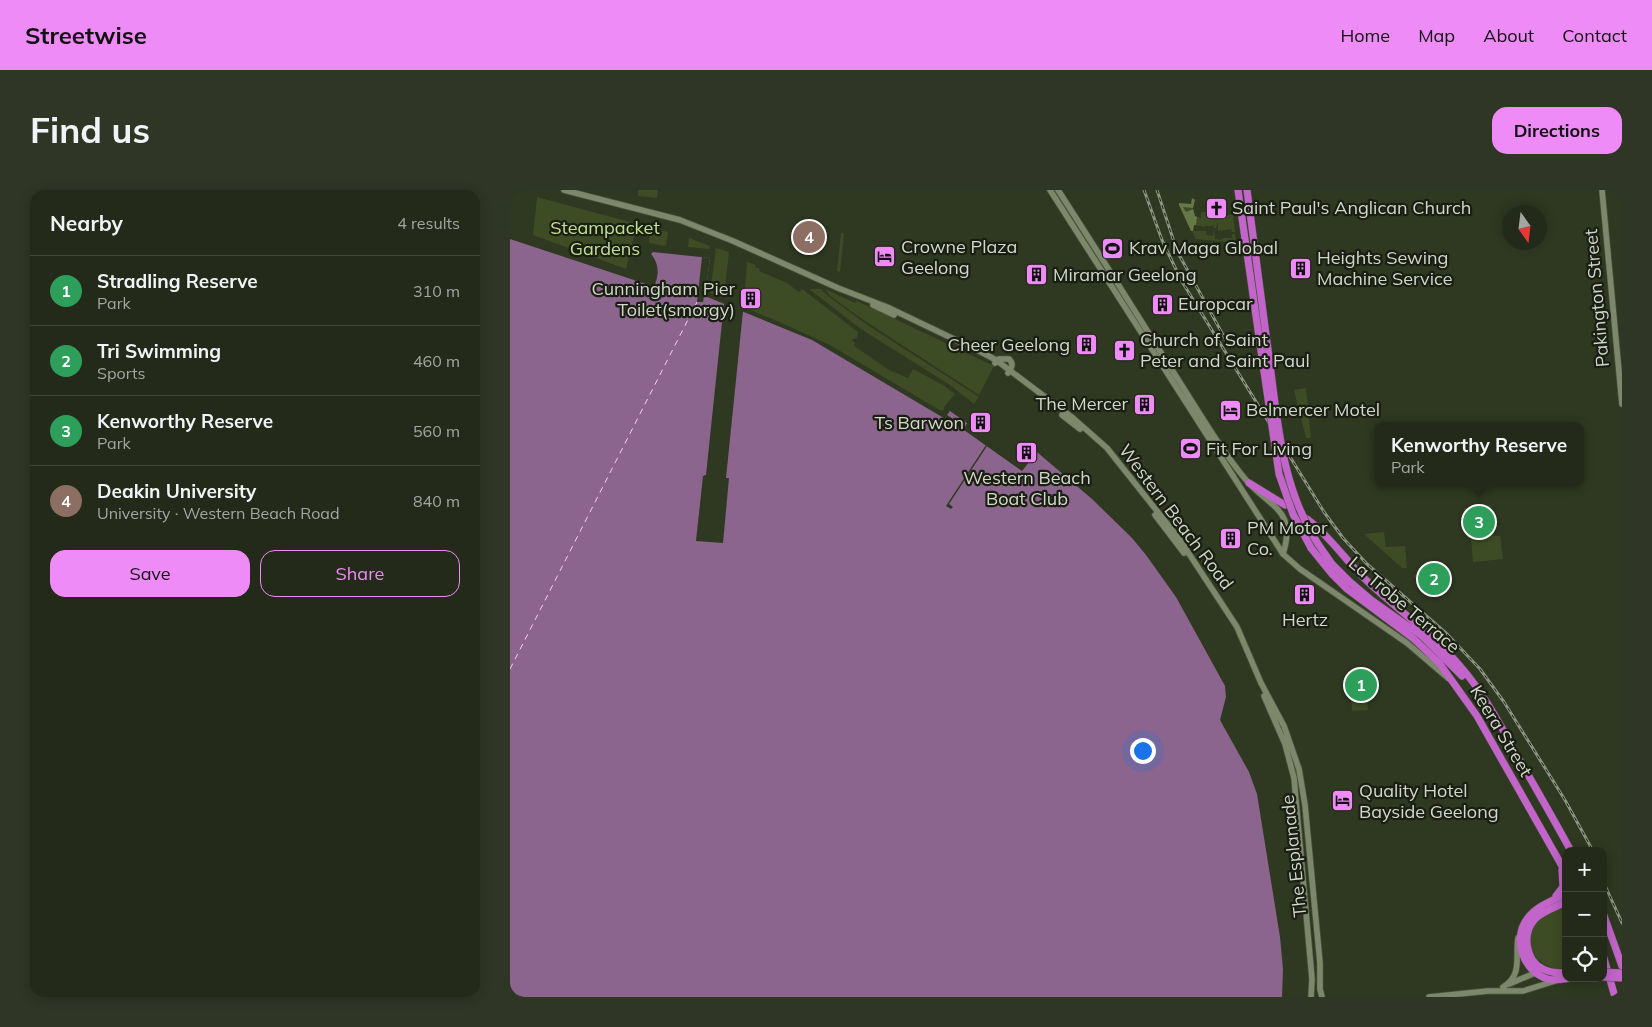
<!DOCTYPE html>
<html lang="en">
<head>
<meta charset="utf-8">
<style>
	body { margin:0; font-family:Mulish,sans-serif; background:#2f3626; color:#f1f3f6 }
	.controls { position:absolute; right:15px; bottom:15px; display:grid; overflow:hidden; border-radius:10px; box-shadow:0 2px 12px #0003 }
	.controls button { width:45px; height:45px; display:grid; place-items:center; padding:0; border:0; border-bottom:1px solid #404638; background:#232a19; color:#f1f3f6; font:25px sans-serif }
	.compass { position:absolute; left:992px; top:15px; width:45px; height:45px; border-radius:50%; background:#232a19; box-shadow:0 2px 12px #0003; rotate:166deg }
	.you { position:absolute; left:632px; top:560px; width:18px; height:18px; margin:-12px; border:4px solid #fff; border-radius:50%; background:#1a73e8; box-shadow:0 0 0 8px #1a73e833 }
	.badge { display:grid; place-items:center; width:32px; height:32px; border-radius:50%; background:#ef8bf6; color:#fff; font-size:16px; font-weight:700 }
	.pin { position:absolute; translate:-50% -50%; border:2px solid #fff; box-shadow:0 1px 5px #0006 }
	.popup { position:absolute; left:864px; top:232px; width:210px; height:65px; box-sizing:border-box; display:grid; place-content:center; border-radius:10px; background:#232a19; filter:drop-shadow(0 1px 4px #0005); font-size:16px; white-space:nowrap; color:#a3a7a2 }
	.popup b { font-size:19px; color:#f1f3f6 }
	.popup::after { content:''; position:absolute; left:50%; top:100%; margin-left:-10px; border:10px solid transparent; border-top-color:#232a19 }
	.list { margin:0; padding:0; list-style:none }
	h2 { display:flex; justify-content:space-between; align-items:center; height:65px; margin:0; padding:0 20px; font-size:21px }
	h2 small { font-size:16px; font-weight:400; color:#a3a7a2 }
	.list li { display:grid; grid-template-columns:32px 1fr auto; gap:15px; align-items:center; box-sizing:border-box; height:70px; padding:0 20px; border-top:1px solid #404638 }
	.list b { display:block; font-size:19px; white-space:nowrap }
	.list p { margin:0; font-size:16px; white-space:nowrap; color:#a3a7a2 }
	.list em { font-size:16px; font-style:normal; color:#a3a7a2 }
	.actions { display:flex; gap:10px; padding:15px 20px }
	.actions a { flex:1; padding:11px 0; border:1px solid #ef8bf6; border-radius:15px; text-align:center; font-size:18px; color:#ef8bf6 }
	.actions .main { background:#ef8bf6; color:#111 }
	.icon { flex:none; width:28px; height:28px; fill:none; stroke:currentColor; stroke-width:2; stroke-linecap:round; stroke-linejoin:round }
	.map { position:relative; flex:none; width:1112px; height:807px; overflow:hidden; border-radius:15px }
	header { display:flex; align-items:center; gap:30px; box-sizing:border-box; height:70px; padding:0 25px; background:#ef8bf6; color:#111 }
	header strong { font-size:24px }
	nav { display:flex; gap:28px; margin-inline-start:auto; font-size:18px }
	.intro { display:flex; align-items:center; justify-content:space-between; box-sizing:border-box; height:120px; padding:0 30px }
	h1 { margin:0; font-size:35px }
	.button { padding:12px 22px; border-radius:15px; background:#ef8bf6; color:#111; font-size:18px; font-weight:700 }
	main { display:flex; gap:30px; padding:0 30px }
	aside { flex:1; background:#232a19; border-radius:15px; box-shadow:0 2px 12px #0003 }
	.map>svg:first-child { display:block }
</style>
</head>
<body>
<header>
<strong>Streetwise</strong>
<nav><a>Home</a><a>Map</a><a>About</a><a>Contact</a></nav>
</header>
<div class="intro"><h1>Find us</h1><a class="button">Directions</a></div>
<main>
<aside>
<h2>Nearby<small>4 results</small></h2>
<ul class="list">
<li><span class="badge" style="background:#2e9e5b">1</span><div><b>Stradling Reserve</b><p>Park</p></div><em>310 m</em></li>
<li><span class="badge" style="background:#2e9e5b">2</span><div><b>Tri Swimming</b><p>Sports</p></div><em>460 m</em></li>
<li><span class="badge" style="background:#2e9e5b">3</span><div><b>Kenworthy Reserve</b><p>Park</p></div><em>560 m</em></li>
<li><span class="badge" style="background:#8d6e63">4</span><div><b>Deakin University</b><p>University · Western Beach Road</p></div><em>840 m</em></li>
</ul>
<div class="actions"><a class="main">Save</a><a>Share</a></div>
</aside>
<div class="map">
<svg width="1112" height="807" viewBox="0 0 1112 807">
	<rect width="100%" height="100%" fill="#2f3821"/>
	<path fill="#3d4c24" fill-rule="evenodd" d="M128,0H148L147,8L128,6Z
		M27,7L127,34L116,79L23,45Z
		M682,8L685,10L683,19L685,26L691,28V22H701V24L712,26L711,29L714,26L723,24L725,42H722L721,39L708,41V31L706,38H704L705,49L711,50L713,48H722V44H725L726,53L686,49L669,15V13L681,14ZM696,34V36H704L703,46L696,45V41H683L684,35L695,37Z
		M140,38L158,42L156,56L139,53Z
		M331,43H334L330,82L327,81Z
		M179,48L200,56L199,59L178,57Z
		M206,58L219,62L214,107L200,103Z
		M237,72L246,75L245,77L250,79L249,81L277,93L289,102L292,99L348,142L347,148L342,150L345,153L344,156L379,180L398,188L403,179L433,195L445,204L434,217V220L431,221L320,155L265,130L235,118L234,112Z
		M299,99H311L318,106L359,136L469,207L464,214L440,195L351,139Z
		M315,99L345,113L347,111L484,176L469,205L355,131L320,106Z
		M796,198L801,248H796L784,200Z
		M981,315L984,346H990L993,369L963,372L961,348H957L954,318Z
		M874,342L876,357L895,356L897,378H892L854,344Z
		M917,384L918,399L904,387V385Z
		M855,486L858,520L842,521L841,505L848,504L846,487Z
		M1049,719L1056,721V779C1032,782 1009,757 1025,734C1031,726 1040,723 1049,719Z"/>
	<path fill="#657846" d="M682,8L685,10L683,18L673,17L676,22L683,19L685,26L687,27L686,35H684L683,41H681L669,15V13L681,14Z"/>
	<path fill="#8b658d" d="M0,49L139,95V105C148,92 152,77 141,64L143,62L200,68L195,106L302,150L454,240L512,281L527,262L582,309L622,348L636,365L666,407L715,496L716,507L710,530L739,582L747,604L770,747L773,779L772,807H0Z
		M440,221L457,233L455,237L437,225Z"/>
	<path fill="#2f3821" d="M192,67L200,68L195,106H194L193,112H187Z
		M214,113L233,121L216,288H219L213,353L186,351L193,286L196,285Z
		M476,255L477,256L439,314L443,317L441,319L436,316Z"/>
	<g fill="none" stroke-linecap="round" stroke-linejoin="round">
		<path stroke="#facafc" stroke-width="1" stroke-dasharray="6 5" stroke-linecap="butt" d="M0,479L187,112"/>
		<defs>
			<path id="secondary" d="M54,0L170,30L223,51L328,98L377,117L473,163L486,170L563,228L597,258L670,350L727,437L751,493L774,536L789,579L795,615L810,773V799L812,807
				M540,0L773,364L790,379L897,453L939,489
				M548,0C587,60 624,120 662,180C686,217 708,256 736,290C760,318 787,319 773,364
				M1092,0L1112,214
				M363,115L384,125
				M485,173L489,169H499C504,174 502,177 498,183
				M552,225L570,239
				M645,325L674,363
				M754,506L775,554L784,588L802,789L801,807
				M999,794L1025,783
				M993,797C1013,785 1005,767 1008,748
				M919,807L978,801H1013L1045,791"/>
			<path id="highway" d="M728,0L752,168
				M737,0L759,167
				M739,293L775,315
				M797,329C820,346 835,370 855,389C886,419 922,443 950,476C972,501 989,532 1005,562C1024,595 1043,628 1061,661
				M808,354L822,374L840,392L860,409L912,446L952,486
				M801,358L822,384L837,399L904,449L930,474L967,526L1056,683
				M1056,704C1042,711 1026,716 1017,729C1002,749 1013,782 1038,789C1045,791 1053,789 1061,788
				M1046,706L1053,697L1052,680
				M1056,712C1046,717 1033,721 1025,729C1012,743 1015,770 1033,779C1040,783 1048,783 1056,783
				M1093,723L1112,776
				M1093,765L1105,807"/>
		</defs>
		<use href="#secondary" stroke="#4b533f" stroke-width="7"/>
		<use href="#highway" stroke="#4b533f" stroke-width="8"/>
		<use href="#secondary" stroke="#7c876c" stroke-width="5.5"/>
		<use href="#highway" stroke="#c264c9" stroke-width="7"/>
		<defs>
			<path id="rail" d="M634,0L652,50L671,90L814,322L833,348L857,374L937,444L970,479L994,512L1055,610L1083,661
				M647,0L667,61L718,154
				M1093,691L1112,733"/>
		</defs>
		<use href="#rail" stroke="#8c9381" stroke-width="3"/>
		<use href="#rail" stroke="#1a1e13" stroke-width="1" stroke-dasharray="4" stroke-linecap="butt"/>
		<defs>
			<path id="highway-bridge" d="M759,167C768,233 771,296 808,354
				M752,168L769,284L783,324L801,358
				M1093,782L1112,783
				M1093,787L1112,788"/>
		</defs>
		<use href="#highway-bridge" stroke="#4b533f" stroke-width="8" stroke-linecap="butt"/>
		<use href="#highway-bridge" stroke="#c264c9" stroke-width="7"/>
	</g>
	<defs>
		<symbol id="church-square" viewBox="-11 -11 22 22"><rect x="-9" y="-9" width="18" height="18" rx="4" fill="#ef8bf6" stroke="#1a1e13"/><path d="M-1.2-6h2.4v3.5h3.3v2.4h-3.3V6h-2.4V-.1h-3.3v-2.4h3.3Z" fill="#111"/></symbol>
		<symbol id="stadium-square" viewBox="-11 -11 22 22"><rect x="-9" y="-9" width="18" height="18" rx="4" fill="#ef8bf6" stroke="#1a1e13"/><path d="M0-5a6.5 5 0 1 0 0 10a6.5 5 0 1 0 0-10ZM-3.5-1.8h7v3.6h-7Z" fill="#111"/></symbol>
		<symbol id="hotel-square" viewBox="-11 -11 22 22"><rect x="-9" y="-9" width="18" height="18" rx="4" fill="#ef8bf6" stroke="#1a1e13"/><path d="M-6-4.5h1.5V1H6V5H4.5V3h-9V5H-6ZM-4 0a1.8 1.8 0 1 1 3.6 0ZM.5 0V-2.5h3Q6-2.5 6 0Z" fill="#111"/></symbol>
		<symbol id="building-square" viewBox="-11 -11 22 22"><rect x="-9" y="-9" width="18" height="18" rx="4" fill="#ef8bf6" stroke="#1a1e13"/><path d="M-4-6H4V6H1V3H-1V6H-4ZM-2.5-4.3h1.7v1.8h-1.7ZM.8-4.3h1.7v1.8H.8ZM-2.5-1h1.7V.8h-1.7ZM.8-1h1.7V.8H.8Z" fill="#111"/></symbol>
	</defs>
	<g fill-rule="evenodd">
		<use href="#church-square" x="694" y="6" width="25" height="25"/>
		<use href="#stadium-square" x="590" y="46" width="25" height="25"/>
		<use href="#hotel-square" x="362" y="54" width="25" height="25"/>
		<use href="#building-square" x="778" y="66" width="25" height="25"/>
		<use href="#building-square" x="514" y="72" width="25" height="25"/>
		<use href="#building-square" x="228" y="96" width="25" height="25"/>
		<use href="#building-square" x="640" y="102" width="25" height="25"/>
		<use href="#building-square" x="564" y="142" width="25" height="25"/>
		<use href="#church-square" x="602" y="148" width="25" height="25"/>
		<use href="#building-square" x="622" y="202" width="25" height="25"/>
		<use href="#hotel-square" x="708" y="208" width="25" height="25"/>
		<use href="#building-square" x="458" y="220" width="25" height="25"/>
		<use href="#stadium-square" x="668" y="246" width="25" height="25"/>
		<use href="#building-square" x="504" y="250" width="25" height="25"/>
		<use href="#building-square" x="708" y="336" width="25" height="25"/>
		<use href="#building-square" x="782" y="392" width="25" height="25"/>
		<use href="#hotel-square" x="820" y="598" width="25" height="25"/>
	</g>
	<g text-anchor="middle" stroke-width="4.5" stroke-linejoin="round" paint-order="stroke">
		<g font-size="18" fill="#d2d8c9" stroke="#1a1e13" text-anchor="start">
			<text x="722" y="24">Saint Paul's Anglican Church</text>
			<text x="391" y="63">Crowne Plaza<tspan x="391" dy="21">Geelong</tspan></text>
			<text x="619" y="64">Krav Maga Global</text>
			<text x="807" y="74">Heights Sewing<tspan x="807" dy="21">Machine Service</tspan></text>
			<text x="543" y="91">Miramar Geelong</text>
			<text x="225" y="105" text-anchor="end">Cunningham Pier<tspan x="225" dy="21">Toilet(smorgy)</tspan></text>
			<text x="668" y="120">Europcar</text>
			<text x="630" y="156">Church of Saint<tspan x="630" dy="21">Peter and Saint Paul</tspan></text>
			<text x="560" y="161" text-anchor="end">Cheer Geelong</text>
			<text x="618" y="220" text-anchor="end">The Mercer</text>
			<text x="736" y="226">Belmercer Motel</text>
			<text x="454" y="239" text-anchor="end">Ts Barwon</text>
			<text x="696" y="265">Fit For Living</text>
			<text x="517" y="294" text-anchor="middle">Western Beach<tspan x="517" dy="21">Boat Club</tspan></text>
			<text x="737" y="344">PM Motor<tspan x="737" dy="21">Co.</tspan></text>
			<text x="795" y="436" text-anchor="middle">Hertz</text>
			<text x="849" y="607">Quality Hotel<tspan x="849" dy="21">Bayside Geelong</tspan></text>
		</g>
		<g font-size="18" fill="#c2e093" stroke="#1a1e13">
			<text x="95" y="44">Steampacket<tspan x="95" dy="21">Gardens</tspan></text>
		</g>
		<g font-size="18" fill="#d2d8c9" stroke="#1a1e13">
			<text transform="translate(1087 108) rotate(-95)" y="6">Pakington Street</text>
			<text transform="translate(666 327) rotate(53)" y="6">Western Beach Road</text>
			<text transform="translate(894 415) rotate(40)" y="6">La Trobe Terrace</text>
			<text transform="translate(991 541) rotate(59)" y="6">Keera Street</text>
			<text transform="translate(784 666) rotate(-96)" y="6">The Esplanade</text>
		</g>
	</g>
</svg>
<div class="controls">
<button>+</button>
<button>−</button>
<button><svg class="icon" aria-label="locate" viewBox="0 0 24 24"><circle cx="12" cy="12" r="6"/><path d="M12 2v4M12 18v4M2 12h4M18 12h4"/></svg></button>
</div>
<svg class="compass" viewBox="-18 -18 36 36"><path d="M0-13l5 13h-10z" fill="#e53935"/><path d="M0 13l5-13h-10z" fill="#a3a7a2"/></svg>
<div class="you"></div>
<div class="pin badge" style="left:851px;top:495px;background:#2e9e5b">1</div>
<div class="pin badge" style="left:924px;top:389px;background:#2e9e5b">2</div>
<div class="pin badge" style="left:969px;top:332px;background:#2e9e5b">3</div>
<div class="popup"><b>Kenworthy Reserve</b>Park</div>
<div class="pin badge" style="left:299px;top:47px;background:#8d6e63">4</div>
</div>
</main>
</body>
</html>
